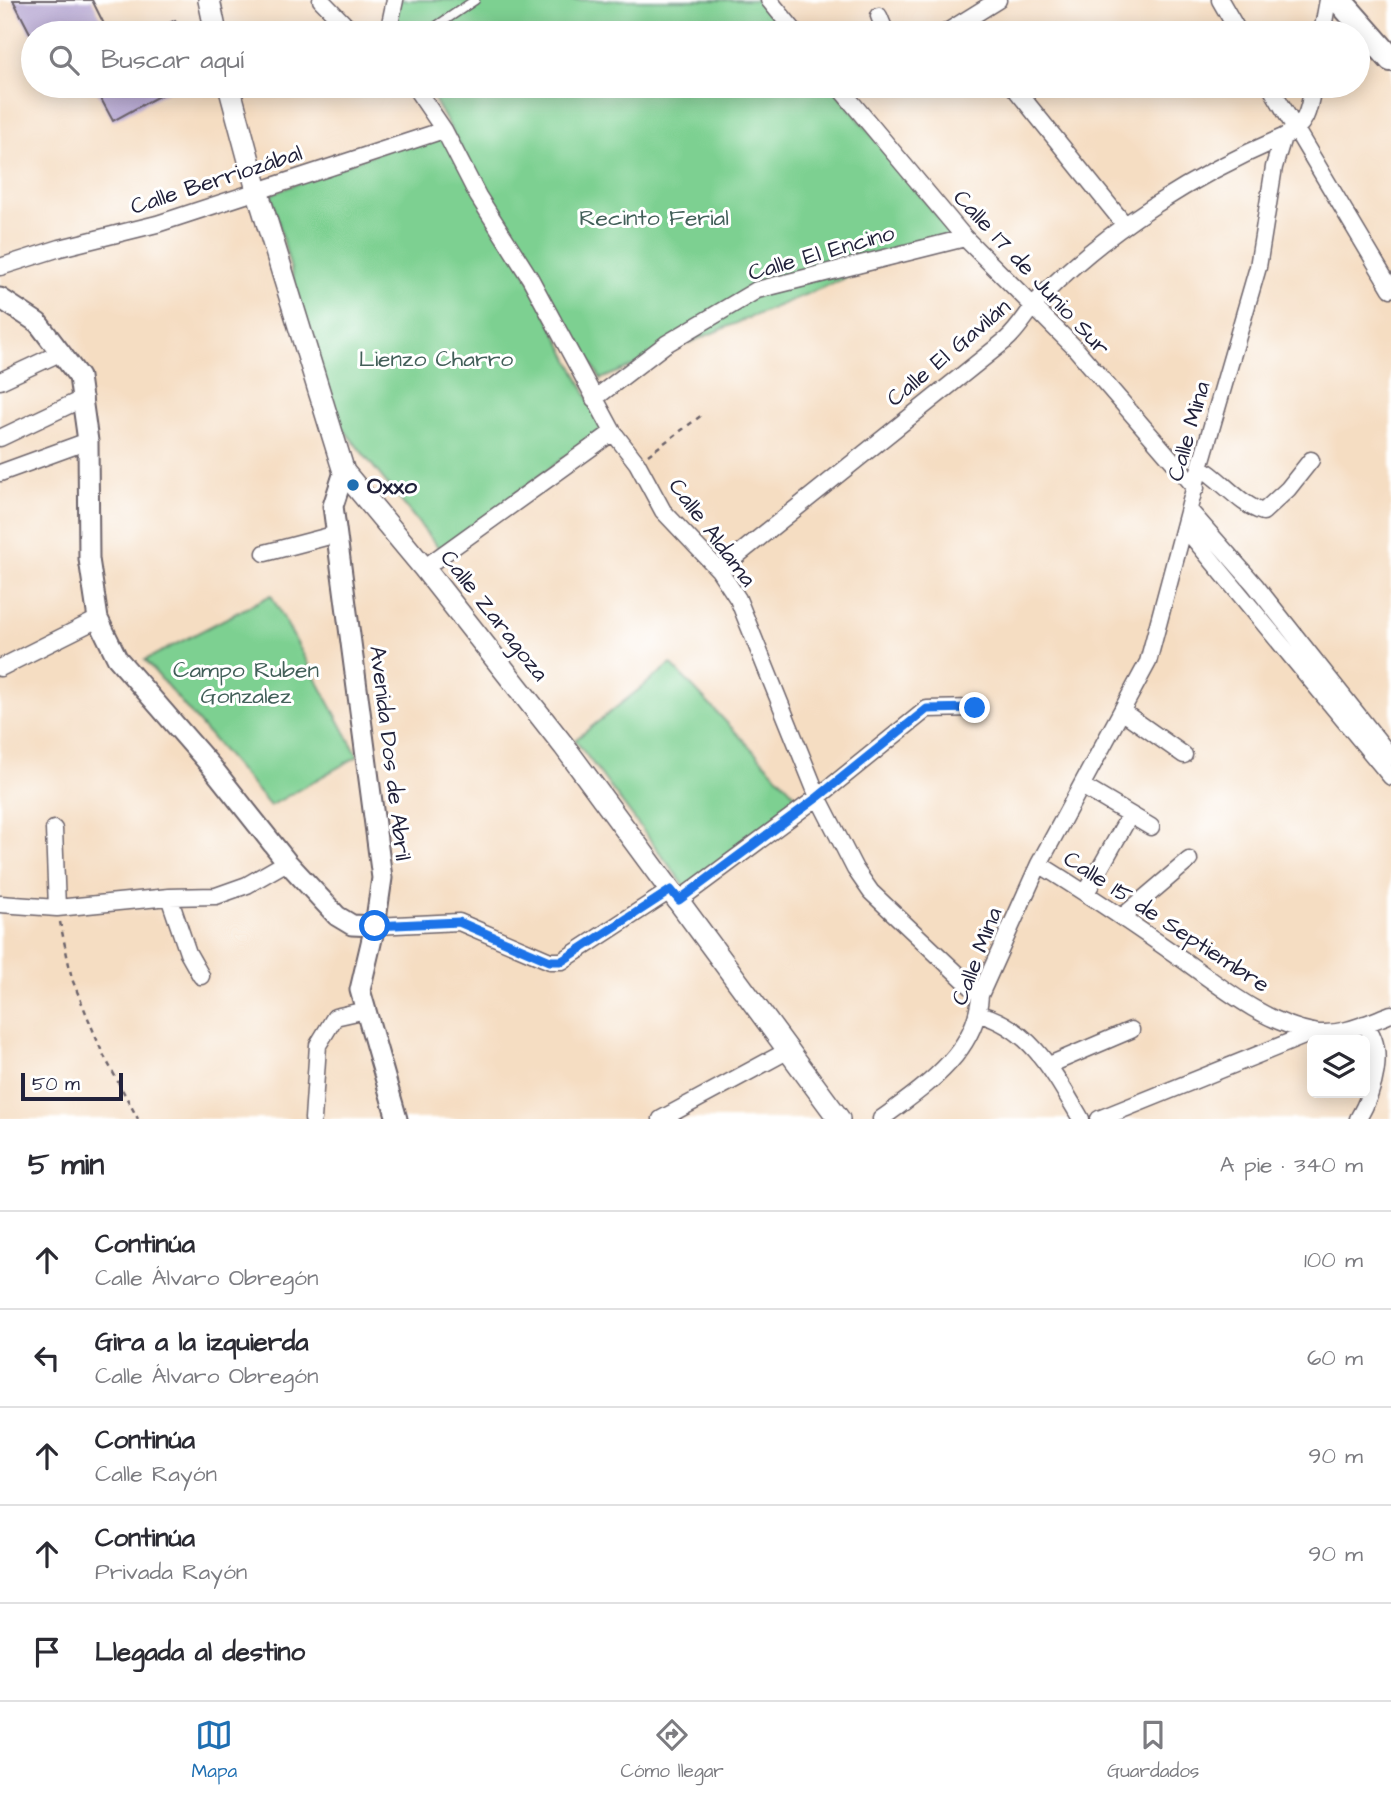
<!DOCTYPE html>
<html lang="es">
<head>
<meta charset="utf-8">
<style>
	body { margin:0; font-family:"Architects Daughter",sans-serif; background:#f7f7f7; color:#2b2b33 }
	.controls { position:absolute; right:21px; bottom:21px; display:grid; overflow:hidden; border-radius:10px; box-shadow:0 4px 18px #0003 }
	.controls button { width:63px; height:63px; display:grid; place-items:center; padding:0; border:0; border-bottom:2px solid #e1e1e2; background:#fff; color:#2b2b33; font:35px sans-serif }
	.scale { position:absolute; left:21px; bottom:18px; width:102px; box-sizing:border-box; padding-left:7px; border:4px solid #22223b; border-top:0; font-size:19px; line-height:24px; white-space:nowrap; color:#22223b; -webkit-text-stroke:5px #fff; paint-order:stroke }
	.stop { position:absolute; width:21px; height:21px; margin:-16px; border:5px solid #1a73e8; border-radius:50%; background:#fff }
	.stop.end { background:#1a73e8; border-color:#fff; box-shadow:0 2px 7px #0008 }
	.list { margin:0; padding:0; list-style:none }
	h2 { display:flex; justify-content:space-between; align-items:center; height:91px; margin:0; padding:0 28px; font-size:30px }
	h2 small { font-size:23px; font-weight:400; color:#7c7c81 }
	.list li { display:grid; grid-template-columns:46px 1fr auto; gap:21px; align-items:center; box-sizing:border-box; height:98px; padding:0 28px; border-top:2px solid #e1e1e2 }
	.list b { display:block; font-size:26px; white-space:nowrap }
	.list p { margin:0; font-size:23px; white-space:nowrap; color:#7c7c81 }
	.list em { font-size:23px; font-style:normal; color:#7c7c81 }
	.icon { flex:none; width:38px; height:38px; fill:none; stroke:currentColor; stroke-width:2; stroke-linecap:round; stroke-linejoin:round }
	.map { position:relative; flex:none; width:1391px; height:1119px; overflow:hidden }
	.search { position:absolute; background:#fff; box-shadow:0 4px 18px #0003; left:21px; right:21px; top:21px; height:77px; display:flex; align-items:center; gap:18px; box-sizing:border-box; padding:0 24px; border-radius:38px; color:#7c7c81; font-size:26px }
	.sheet { height:581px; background:#fff }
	nav { display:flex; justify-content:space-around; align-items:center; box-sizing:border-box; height:98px; border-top:2px solid #e1e1e2; background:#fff; font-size:19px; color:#7c7c81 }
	nav a { display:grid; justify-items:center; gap:4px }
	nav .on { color:#1f6fb2 }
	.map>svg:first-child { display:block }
</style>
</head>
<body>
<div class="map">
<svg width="1391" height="1119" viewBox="0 0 1391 1119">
	<rect width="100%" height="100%" fill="#fff"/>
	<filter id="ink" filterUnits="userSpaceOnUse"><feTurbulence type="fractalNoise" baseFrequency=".0143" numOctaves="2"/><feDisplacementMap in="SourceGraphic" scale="14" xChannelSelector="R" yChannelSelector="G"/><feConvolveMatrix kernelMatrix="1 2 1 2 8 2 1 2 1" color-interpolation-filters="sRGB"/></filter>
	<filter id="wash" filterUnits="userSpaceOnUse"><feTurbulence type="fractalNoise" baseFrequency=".00686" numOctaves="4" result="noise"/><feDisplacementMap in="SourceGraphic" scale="28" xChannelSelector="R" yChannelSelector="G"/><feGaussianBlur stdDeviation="1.57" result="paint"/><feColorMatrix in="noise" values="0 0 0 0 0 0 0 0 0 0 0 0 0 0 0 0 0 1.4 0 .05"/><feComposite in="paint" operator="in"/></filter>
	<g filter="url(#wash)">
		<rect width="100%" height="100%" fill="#f5ddc2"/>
		<path fill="#7dd091" stroke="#507966" stroke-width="2" d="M397,0H763L790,33H398L392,22Z
			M427,86H832L952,234L601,379L491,203L603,428L441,551L328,410L271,194L445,126L475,173Z
			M271,595L358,756L270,806L145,660Z
			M671,664L805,805L687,889L575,740Z"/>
		<g id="blocks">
			<path fill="#b7a8d3" d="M13,0H92L106,28L95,33H30Z
				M175,20L182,33H151Z
				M94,86H177L113,121Z"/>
		</g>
	</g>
	<g filter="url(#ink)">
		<use href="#blocks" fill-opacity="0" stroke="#6c636a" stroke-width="2"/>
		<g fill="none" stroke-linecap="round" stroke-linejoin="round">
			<defs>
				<path id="service" d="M426,33L475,0"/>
				<path id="minor" d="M321,0L353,33
					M769,0L796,33
					M1220,0L1239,33
					M879,16L886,33
					M388,33L395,0
					M945,33L998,0
					M1322,33L1328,0
					M414,86L444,130L478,196L530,278L613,432L637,463L663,511L719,570L738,599L818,797L855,869L871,892L980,995
					M838,86L965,238L1075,348L1196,488
					M1013,86L1125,225
					M1270,86L1391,289
					M0,267L60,248L157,224L444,130
					M0,381L62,352
					M594,399L666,344L757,290L965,238
					M0,438L84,398
					M1200,467C1221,479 1240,505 1263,512L1288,489L1311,460
					M0,473L88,441
					M1190,511L1255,585L1391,757
					M1185,528L1391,777
					M265,553L337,534
					M424,568L613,432
					M719,570L1006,340C1021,327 1029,309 1043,295C1109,228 1196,174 1283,137
					M0,668L98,619
					M1123,712L1184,755
					M1082,786L1151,827
					M54,829L57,908
					M1039,864C1083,891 1126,920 1169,950C1213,980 1260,1022 1313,1032C1340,1037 1367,1023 1391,1014
					M1086,893L1130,815
					M169,897L188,953L201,976
					M679,900L818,797L927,709L975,708
					M0,904L57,908L169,897L216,896L247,885L287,862
					M1122,917L1189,860
					M375,926L459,922L550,961H562L671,890
					M979,1014C1032,1028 1055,1075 1081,1119
					M1049,1065L1131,1030
					M313,1119L318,1045L335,1017L366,1010
					M661,1119L789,1050
					M881,1119C923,1088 977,1053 980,995L1039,864L1148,662L1200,467L1258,267L1274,167L1283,137C1307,126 1309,110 1313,86
					M1099,1119L1314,1032
					M1358,1119C1373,1093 1388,1049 1364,1024"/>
				<path id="tertiary" d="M0,298L38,323L79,377L88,441L89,559L98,619L117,658L211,766L287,862L337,916L352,925L375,926
					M344,472L333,506L382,878L375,926L360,990L397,1119"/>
				<path id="secondary" d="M209,0L216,33
					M229,86L257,190L344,472L424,568L564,746L839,1119"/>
				<path id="primary" d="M1339,0L1391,59"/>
			</defs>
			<use href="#service" stroke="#6c636a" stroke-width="11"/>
			<use href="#minor" stroke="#6c636a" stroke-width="19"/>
			<use href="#tertiary" stroke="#6c636a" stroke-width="23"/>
			<use href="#secondary" stroke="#6c636a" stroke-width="24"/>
			<use href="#primary" stroke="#6c636a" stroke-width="28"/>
			<path stroke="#6c636a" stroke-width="2.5" stroke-dasharray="5 5" stroke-linecap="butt" d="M648,455L702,415
				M60,922L72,979L102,1052L138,1119"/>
			<use href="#service" stroke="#fff" stroke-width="8"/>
			<use href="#minor" stroke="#fff" stroke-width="16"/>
			<use href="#tertiary" stroke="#fff" stroke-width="19"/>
			<use href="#secondary" stroke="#fff" stroke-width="21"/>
			<use href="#primary" stroke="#fff" stroke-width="24"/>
		</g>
	</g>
	<g fill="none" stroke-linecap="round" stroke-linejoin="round" filter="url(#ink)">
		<path stroke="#1a73e8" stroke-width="9" d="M375,926L459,922L550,961H562L671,890L679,900L818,797L927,709L975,708"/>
	</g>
	<circle fill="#1f6fb2" stroke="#fff" stroke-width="2.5" cx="353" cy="485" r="7"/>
	<g text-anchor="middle" stroke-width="6" stroke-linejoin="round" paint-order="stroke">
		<g font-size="23" fill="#22223b" stroke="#fff">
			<text transform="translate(216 179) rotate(-18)" y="8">Calle Berriozábal</text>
			<text transform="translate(821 252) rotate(-16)" y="8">Calle El Encino</text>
			<text transform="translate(1032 272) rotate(47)" y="8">Calle 17 de Junio Sur</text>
			<text transform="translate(948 352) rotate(-40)" y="8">Calle El Gavilán</text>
			<text transform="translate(1188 431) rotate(-74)" y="8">Calle Mina</text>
			<text transform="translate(713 532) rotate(53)" y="8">Calle Aldama</text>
			<text transform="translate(495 615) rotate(52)" y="8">Calle Zaragoza</text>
			<text transform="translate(391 753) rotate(83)" y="8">Avenida Dos de Abril</text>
			<text transform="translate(1167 921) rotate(33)" y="8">Calle 15 de Septiembre</text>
			<text transform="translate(976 956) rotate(-69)" y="8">Calle Mina</text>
		</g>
		<g font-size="23" fill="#425f59" stroke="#fff">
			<text x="654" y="225">Recinto Ferial</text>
			<text x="436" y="366">Lienzo Charro</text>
			<text x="246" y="677">Campo Ruben<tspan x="246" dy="26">Gonzalez</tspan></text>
		</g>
		<g font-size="23" font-weight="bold" fill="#22223b" stroke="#fff" text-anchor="start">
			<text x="367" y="493">Oxxo</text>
		</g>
	</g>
</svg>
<div class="controls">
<button><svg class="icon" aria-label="layers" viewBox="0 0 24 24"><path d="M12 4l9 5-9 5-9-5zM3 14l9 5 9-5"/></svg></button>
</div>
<div class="scale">50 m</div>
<div class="stop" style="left:375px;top:926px"></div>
<div class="stop end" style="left:975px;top:708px"></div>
<div class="search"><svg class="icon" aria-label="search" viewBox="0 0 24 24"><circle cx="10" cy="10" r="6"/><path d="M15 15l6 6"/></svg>Buscar aquí</div>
</div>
<section class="sheet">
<h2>5 min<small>A pie · 340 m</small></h2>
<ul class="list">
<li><svg class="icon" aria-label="ahead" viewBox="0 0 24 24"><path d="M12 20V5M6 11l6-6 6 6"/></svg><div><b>Continúa</b><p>Calle Álvaro Obregón</p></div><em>100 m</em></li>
<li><svg class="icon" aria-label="left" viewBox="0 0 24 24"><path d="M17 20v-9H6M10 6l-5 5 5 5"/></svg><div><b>Gira a la izquierda</b><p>Calle Álvaro Obregón</p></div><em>60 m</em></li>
<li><svg class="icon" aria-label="ahead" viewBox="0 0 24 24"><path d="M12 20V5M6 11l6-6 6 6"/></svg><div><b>Continúa</b><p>Calle Rayón</p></div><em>90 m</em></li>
<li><svg class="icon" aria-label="ahead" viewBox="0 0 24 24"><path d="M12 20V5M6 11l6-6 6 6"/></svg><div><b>Continúa</b><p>Privada Rayón</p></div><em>90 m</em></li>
<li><svg class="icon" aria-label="arrive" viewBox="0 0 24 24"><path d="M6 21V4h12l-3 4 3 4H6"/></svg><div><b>Llegada al destino</b></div></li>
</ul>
</section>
<nav>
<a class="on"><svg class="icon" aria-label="map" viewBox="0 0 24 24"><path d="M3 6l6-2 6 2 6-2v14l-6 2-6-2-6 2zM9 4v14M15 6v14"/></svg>Mapa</a>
<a><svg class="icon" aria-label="directions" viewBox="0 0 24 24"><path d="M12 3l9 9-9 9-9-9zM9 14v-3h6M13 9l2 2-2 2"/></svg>Cómo llegar</a>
<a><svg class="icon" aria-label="saved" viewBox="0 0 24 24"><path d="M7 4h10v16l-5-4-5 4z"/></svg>Guardados</a>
</nav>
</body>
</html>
